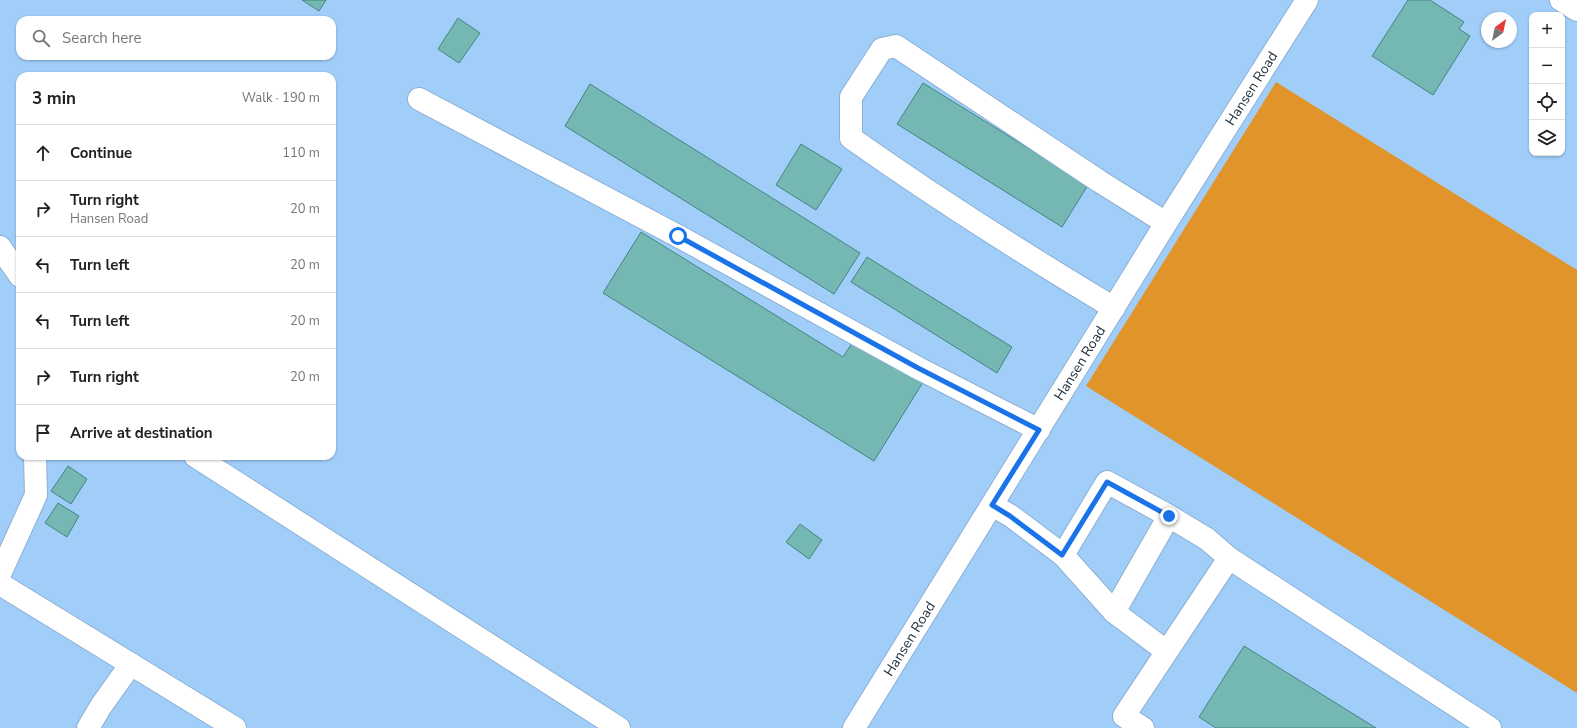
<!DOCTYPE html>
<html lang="en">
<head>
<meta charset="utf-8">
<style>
	body { margin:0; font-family:"Nunito Sans",sans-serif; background:#f2f2f2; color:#202124 }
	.controls { position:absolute; right:12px; top:12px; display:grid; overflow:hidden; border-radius:8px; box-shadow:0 1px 3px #0004 }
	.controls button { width:36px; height:36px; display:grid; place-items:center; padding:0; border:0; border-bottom:1px solid #e0e0e0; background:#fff; color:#202124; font:20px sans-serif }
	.compass { position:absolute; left:1481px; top:12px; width:36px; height:36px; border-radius:50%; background:#fff; box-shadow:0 1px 3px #0004; rotate:33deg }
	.stop { position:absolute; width:12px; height:12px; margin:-9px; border:3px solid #1a73e8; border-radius:50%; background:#fff }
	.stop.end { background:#1a73e8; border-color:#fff; box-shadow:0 1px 4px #0008 }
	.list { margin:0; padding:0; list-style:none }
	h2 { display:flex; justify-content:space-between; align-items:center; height:52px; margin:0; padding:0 16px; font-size:17px }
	h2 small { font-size:13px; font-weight:400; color:#757577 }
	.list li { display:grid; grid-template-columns:26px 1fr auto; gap:12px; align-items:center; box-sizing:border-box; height:56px; padding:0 16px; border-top:1px solid #e0e0e0 }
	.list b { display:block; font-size:15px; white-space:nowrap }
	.list p { margin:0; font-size:13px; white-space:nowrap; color:#757577 }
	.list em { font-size:13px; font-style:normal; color:#757577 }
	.icon { flex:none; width:22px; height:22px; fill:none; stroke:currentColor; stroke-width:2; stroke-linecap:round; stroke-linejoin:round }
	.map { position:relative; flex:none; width:1577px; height:728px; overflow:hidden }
	.search { position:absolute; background:#fff; box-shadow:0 1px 3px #0004; left:16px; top:16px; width:320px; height:44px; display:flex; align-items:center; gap:10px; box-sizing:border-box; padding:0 14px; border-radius:12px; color:#757577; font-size:15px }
	.panel { position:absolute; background:#fff; box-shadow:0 1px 3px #0004; left:16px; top:72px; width:320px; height:388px; border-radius:12px }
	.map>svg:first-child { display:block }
</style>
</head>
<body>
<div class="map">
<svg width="1577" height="728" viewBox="0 0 1577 728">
	<rect width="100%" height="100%" fill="#bad8f8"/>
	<path fill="#a1cdf9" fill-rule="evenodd" d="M0,0H1577V728H0ZM1532,15H1562V153H1532ZM1487,18H1511V42H1487ZM20,20H332V56H20ZM20,76H332V456H20Z"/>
	<path fill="#e09429" d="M1276,82L1577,270V693L1086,386Z"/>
	<path fill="#75b7b2" stroke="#438581" d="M302,0H326L319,11Z
		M1408,0H1430L1464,22L1459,29L1470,36L1433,95L1372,56Z
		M458,18L480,33L459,63L438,49Z
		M923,83L1088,185L1062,227L897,124Z
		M590,84L860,253L834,294L565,126Z
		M801,144L842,169L816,210L776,185Z
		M641,232L843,357L856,337L925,379L874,461L603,293Z
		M867,257L1012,347L997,373L851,282Z
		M68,466L87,479L71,504L51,491Z
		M58,503L79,516L67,537L45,523Z
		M800,524L822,540L809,559L786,542Z
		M1244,646L1376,728H1216L1199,717Z"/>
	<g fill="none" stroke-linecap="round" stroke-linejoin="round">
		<defs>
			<g id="minor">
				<path d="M1561,0L1577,10"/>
				<path d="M419,99L678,236L918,368L1039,430"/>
				<path d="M0,247L20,276"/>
				<path d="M1114,308C1024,254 936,198 851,138V97L882,49L896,46L1099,181L1166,223"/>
				<path d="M195,456L619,728"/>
				<path d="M992,505L1011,516L1063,555L1114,612L1166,651"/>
				<path d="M1063,555L1107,482L1169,516L1207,539L1229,558"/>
				<path d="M0,574L36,495L35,456"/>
				<path d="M0,584L235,728"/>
				<path d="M1114,612L1169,516"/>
				<path d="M88,728L101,706L131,664"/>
				<path id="s1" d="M854,728L1166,223L1307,0"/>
				<path d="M1143,728L1124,716L1229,558L1490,728"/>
			</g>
		</defs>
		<use href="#minor" stroke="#8bb0d6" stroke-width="24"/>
		<use href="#minor" stroke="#fff" stroke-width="22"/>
	</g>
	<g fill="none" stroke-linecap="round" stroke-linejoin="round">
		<path stroke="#1a73e8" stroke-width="5" d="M678,236L918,368L1039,430L992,505L1010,516L1062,555L1107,482L1169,516"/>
	</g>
	<g text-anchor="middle" stroke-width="3" stroke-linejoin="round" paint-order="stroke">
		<g font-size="14" fill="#1a2938" stroke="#cee5fd">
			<text dy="5" stroke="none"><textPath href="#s1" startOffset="753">Hansen Road</textPath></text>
			<text dy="5" stroke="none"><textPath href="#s1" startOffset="429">Hansen Road</textPath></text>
			<text dy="5" stroke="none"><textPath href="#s1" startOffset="105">Hansen Road</textPath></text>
		</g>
	</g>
</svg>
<div class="controls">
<button>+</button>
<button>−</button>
<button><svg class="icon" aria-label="locate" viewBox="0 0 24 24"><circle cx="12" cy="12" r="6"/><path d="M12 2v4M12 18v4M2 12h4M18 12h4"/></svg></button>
<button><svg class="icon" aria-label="layers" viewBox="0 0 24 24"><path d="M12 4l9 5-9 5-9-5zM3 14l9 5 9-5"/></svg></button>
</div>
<svg class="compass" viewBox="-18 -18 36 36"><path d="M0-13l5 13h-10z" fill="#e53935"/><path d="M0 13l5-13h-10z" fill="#757577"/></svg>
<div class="stop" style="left:678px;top:236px"></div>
<div class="stop end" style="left:1169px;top:516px"></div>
<div class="search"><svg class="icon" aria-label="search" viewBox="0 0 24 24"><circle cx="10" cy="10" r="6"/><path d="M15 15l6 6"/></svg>Search here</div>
<section class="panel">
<h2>3 min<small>Walk · 190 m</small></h2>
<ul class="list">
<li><svg class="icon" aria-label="ahead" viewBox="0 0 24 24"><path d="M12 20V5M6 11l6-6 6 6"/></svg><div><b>Continue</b></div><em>110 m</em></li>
<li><svg class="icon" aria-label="right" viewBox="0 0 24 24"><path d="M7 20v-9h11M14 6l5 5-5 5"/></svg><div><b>Turn right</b><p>Hansen Road</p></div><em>20 m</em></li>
<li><svg class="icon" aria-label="left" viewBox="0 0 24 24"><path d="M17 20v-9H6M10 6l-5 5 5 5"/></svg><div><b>Turn left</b></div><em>20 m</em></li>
<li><svg class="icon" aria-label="left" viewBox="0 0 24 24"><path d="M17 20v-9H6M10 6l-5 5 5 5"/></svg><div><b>Turn left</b></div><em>20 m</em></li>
<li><svg class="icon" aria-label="right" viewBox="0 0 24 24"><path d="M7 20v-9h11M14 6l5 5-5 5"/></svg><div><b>Turn right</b></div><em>20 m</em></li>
<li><svg class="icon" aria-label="arrive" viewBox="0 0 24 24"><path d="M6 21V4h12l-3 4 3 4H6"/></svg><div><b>Arrive at destination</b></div></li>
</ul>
</section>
</div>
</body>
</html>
